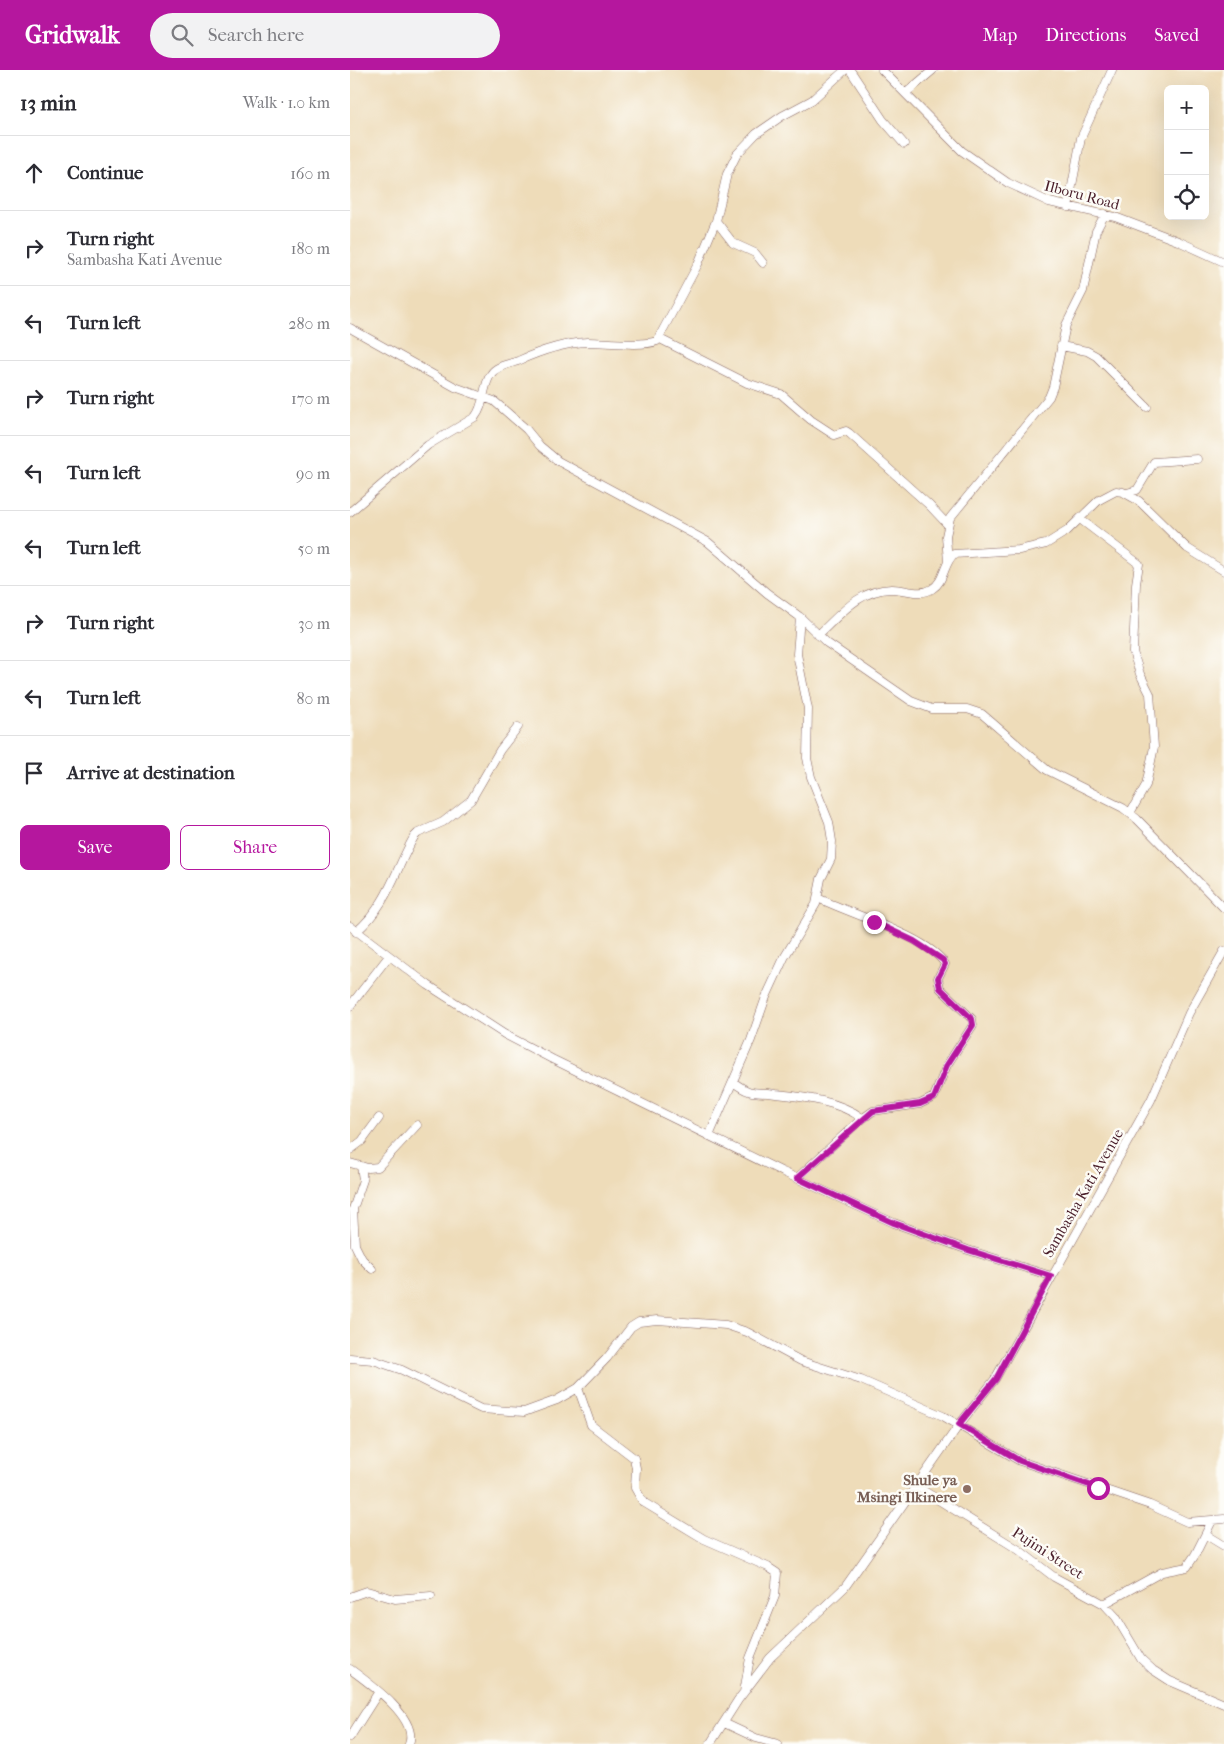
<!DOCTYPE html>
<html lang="en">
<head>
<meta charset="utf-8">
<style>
	body { margin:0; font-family:"IM FELL French Canon",serif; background:#f2f2f3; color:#2b2b33 }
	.controls { position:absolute; right:15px; top:15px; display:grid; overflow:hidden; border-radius:8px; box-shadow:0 5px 20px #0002 }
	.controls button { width:45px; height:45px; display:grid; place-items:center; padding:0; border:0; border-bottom:1px solid #e1e1e2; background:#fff; color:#2b2b33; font:25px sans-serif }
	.stop { position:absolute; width:15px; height:15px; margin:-11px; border:4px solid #b5179e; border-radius:50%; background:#fff }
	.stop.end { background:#b5179e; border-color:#fff; box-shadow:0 1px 5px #0008 }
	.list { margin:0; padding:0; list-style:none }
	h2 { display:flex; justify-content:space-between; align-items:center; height:65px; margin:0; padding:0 20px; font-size:21px }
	h2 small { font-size:16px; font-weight:400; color:#7c7c81 }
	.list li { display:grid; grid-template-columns:32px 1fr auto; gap:15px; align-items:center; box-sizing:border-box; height:75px; padding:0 20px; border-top:1px solid #e1e1e2 }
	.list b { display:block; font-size:19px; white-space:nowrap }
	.list p { margin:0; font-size:16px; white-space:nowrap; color:#7c7c81 }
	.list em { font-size:16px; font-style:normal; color:#7c7c81 }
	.actions { display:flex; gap:10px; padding:15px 20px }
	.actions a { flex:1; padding:11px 0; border:1px solid #b5179e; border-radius:8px; text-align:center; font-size:18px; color:#b5179e }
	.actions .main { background:#b5179e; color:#fff }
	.icon { flex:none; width:28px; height:28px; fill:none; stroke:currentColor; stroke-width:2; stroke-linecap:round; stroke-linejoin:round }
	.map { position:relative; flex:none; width:874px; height:1674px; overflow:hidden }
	header { display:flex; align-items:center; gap:30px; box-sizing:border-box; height:70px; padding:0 25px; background:#b5179e; color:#fff }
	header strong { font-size:24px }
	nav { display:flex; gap:28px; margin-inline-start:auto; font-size:18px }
	.search { width:350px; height:45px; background:#f2f2f3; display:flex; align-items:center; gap:12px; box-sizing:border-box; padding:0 18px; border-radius:28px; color:#7c7c81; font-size:19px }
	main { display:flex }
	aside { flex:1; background:#fff }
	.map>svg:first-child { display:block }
</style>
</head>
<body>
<header>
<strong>Gridwalk</strong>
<div class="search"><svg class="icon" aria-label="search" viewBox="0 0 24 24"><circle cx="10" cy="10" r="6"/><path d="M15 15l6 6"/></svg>Search here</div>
<nav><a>Map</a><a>Directions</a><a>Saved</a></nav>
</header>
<main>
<aside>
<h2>13 min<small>Walk · 1.0 km</small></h2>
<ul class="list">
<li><svg class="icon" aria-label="ahead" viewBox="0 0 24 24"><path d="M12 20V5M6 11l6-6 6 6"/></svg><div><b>Continue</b></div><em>160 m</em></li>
<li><svg class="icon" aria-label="right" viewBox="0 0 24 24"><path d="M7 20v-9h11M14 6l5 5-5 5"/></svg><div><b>Turn right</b><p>Sambasha Kati Avenue</p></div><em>180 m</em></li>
<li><svg class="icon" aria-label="left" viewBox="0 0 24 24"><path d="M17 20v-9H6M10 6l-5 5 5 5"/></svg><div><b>Turn left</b></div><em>280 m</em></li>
<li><svg class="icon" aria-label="right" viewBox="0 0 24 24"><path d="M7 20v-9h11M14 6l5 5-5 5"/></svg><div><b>Turn right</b></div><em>170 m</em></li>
<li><svg class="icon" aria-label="left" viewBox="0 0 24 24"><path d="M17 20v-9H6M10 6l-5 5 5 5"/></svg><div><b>Turn left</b></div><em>90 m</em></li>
<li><svg class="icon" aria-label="left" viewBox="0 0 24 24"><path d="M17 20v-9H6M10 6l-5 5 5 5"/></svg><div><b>Turn left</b></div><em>50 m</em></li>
<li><svg class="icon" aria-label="right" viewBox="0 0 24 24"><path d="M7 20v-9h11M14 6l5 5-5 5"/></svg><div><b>Turn right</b></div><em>30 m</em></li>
<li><svg class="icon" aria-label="left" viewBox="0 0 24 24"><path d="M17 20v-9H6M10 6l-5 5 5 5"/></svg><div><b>Turn left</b></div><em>80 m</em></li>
<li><svg class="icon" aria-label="arrive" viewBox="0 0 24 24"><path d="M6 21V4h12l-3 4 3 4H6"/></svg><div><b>Arrive at destination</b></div></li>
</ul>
<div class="actions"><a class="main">Save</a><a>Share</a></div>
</aside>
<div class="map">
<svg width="874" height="1674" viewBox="0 0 874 1674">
	<rect width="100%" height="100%" fill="#fdfcf7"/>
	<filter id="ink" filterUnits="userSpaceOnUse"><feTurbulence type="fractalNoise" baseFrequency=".02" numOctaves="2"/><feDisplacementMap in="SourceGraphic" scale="10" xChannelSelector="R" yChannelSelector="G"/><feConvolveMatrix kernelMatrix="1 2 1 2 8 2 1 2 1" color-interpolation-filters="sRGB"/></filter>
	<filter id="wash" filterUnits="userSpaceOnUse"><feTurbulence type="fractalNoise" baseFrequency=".0096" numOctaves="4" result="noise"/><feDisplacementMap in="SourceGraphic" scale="20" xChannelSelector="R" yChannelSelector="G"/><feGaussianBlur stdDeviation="1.12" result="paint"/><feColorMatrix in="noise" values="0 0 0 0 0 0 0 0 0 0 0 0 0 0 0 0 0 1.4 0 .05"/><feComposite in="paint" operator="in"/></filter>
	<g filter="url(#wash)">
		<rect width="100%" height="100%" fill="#eedcb9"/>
	</g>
	<g filter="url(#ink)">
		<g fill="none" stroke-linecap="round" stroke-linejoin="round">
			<defs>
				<path id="minor" d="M500,0L533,50L554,74
					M532,0L612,81L658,113L699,132L765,147L828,171L874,192
					M556,23L583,0
					M718,137L731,68L762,0
					M366,151L383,173L405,183L413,193
					M0,258L105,317L144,331L176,359L190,376L208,391L358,472L417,523L450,547L477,573L561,631L582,639H617L632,644L697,700L773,738L787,749L874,838
					M310,269L397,313L431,324L461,350L484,365L496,361L499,363L579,435L597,454
					M711,276L737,281L746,286L797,337
					M777,423L787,420L804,392L847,389
					M0,442L78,375L125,347C135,335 132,317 141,304C146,296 159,294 168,291C190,281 213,273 238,272C256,272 292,277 307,271L348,194L366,151L377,104L387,84L406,64L432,46L462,30L495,0
					M730,449L789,494L786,514L783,582L790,604L800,624L804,677L796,715L780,743
					M598,492L596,466L600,448L699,327L703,317L716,255L733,221L746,161L755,144
					M468,565C490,545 508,520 541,519C554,518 569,527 582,519C595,511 593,494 604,484L669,480L696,474L717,461L749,430L766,421L773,422L789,431L837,478L874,501
					M0,856L78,915L154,964L202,989L433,1102L544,1153L618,1180L701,1206
					M6,862C38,835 45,800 64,767L68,763L93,752L121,730L150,680L168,657
					M0,936L39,886
					M383,1012C405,1028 404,1020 426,1024C454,1027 489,1031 512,1048
					M359,1066L401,970L416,927L434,888L466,834L471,809L481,789L482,771L479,752L461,707L457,688L458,639L447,584L450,547
					M0,1080L12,1071L29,1048
					M0,1093L18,1098L28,1097L67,1055
					M11,1096L13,1110L3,1139L5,1175L12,1189L22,1199
					M447,1108L508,1052L523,1041L570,1034L584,1027L597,995L623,955L622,949L590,918L588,908L595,894C579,867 498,843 468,828
					M0,1288L23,1290L52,1300L131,1339L174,1342L207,1330L228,1318L257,1288L281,1257L289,1252L307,1250L376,1255L397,1262L451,1291L511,1310L593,1346L670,1391L800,1435L837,1452L874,1449
					M228,1318L241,1355L284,1388L286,1398L285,1418L293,1432L354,1469L418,1497L427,1503L425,1526L400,1588L394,1622
					M566,1416L669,1480L704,1507L754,1534L766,1547L791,1589L803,1600L820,1611L874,1634
					M856,1465L874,1476
					M0,1527L17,1521L45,1529L81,1526
					M754,1534L812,1502L837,1497L845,1485L862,1451
					M0,1599C19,1613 69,1648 59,1674
					M374,1653L406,1668L428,1674
					M0,1667L28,1623
					M360,1674L388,1630L420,1588L495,1517L609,1355L645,1309L801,1030L839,943L874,881"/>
			</defs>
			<use href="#minor" stroke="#83615d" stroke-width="9"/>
			<use href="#minor" stroke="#fff" stroke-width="8"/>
		</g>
	</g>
	<g fill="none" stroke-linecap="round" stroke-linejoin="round" filter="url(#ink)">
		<path stroke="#b5179e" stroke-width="6" d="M524,852L564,871L593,890L595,894L588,908L590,918L622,949L623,955L597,995L584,1028L570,1034L523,1041L447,1108L544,1153L618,1180L701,1206L646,1309L609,1354L670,1391L748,1418"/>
	</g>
	<circle fill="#8d6e63" stroke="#fdfcf7" stroke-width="2" cx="617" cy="1419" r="5"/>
	<g text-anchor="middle" stroke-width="5" stroke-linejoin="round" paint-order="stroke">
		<g font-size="15" fill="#4a1f2b" stroke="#fdfcf7">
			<text transform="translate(732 125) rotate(15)" y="5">Ilboru Road</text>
			<text transform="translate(733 1123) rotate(-60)" y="5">Sambasha Kati Avenue</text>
			<text transform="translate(698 1483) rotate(33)" y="5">Pujini Street</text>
		</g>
		<g font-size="15" font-weight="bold" fill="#785e54" stroke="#fdfcf7" text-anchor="end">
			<text x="607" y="1415">Shule ya<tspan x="607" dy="17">Msingi Ilkinere</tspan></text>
		</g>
	</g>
</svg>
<div class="controls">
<button>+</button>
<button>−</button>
<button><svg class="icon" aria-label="locate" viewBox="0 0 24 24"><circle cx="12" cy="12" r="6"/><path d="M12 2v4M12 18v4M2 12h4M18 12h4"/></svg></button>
</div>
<div class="stop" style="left:748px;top:1418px"></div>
<div class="stop end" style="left:524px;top:852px"></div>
</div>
</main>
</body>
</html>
